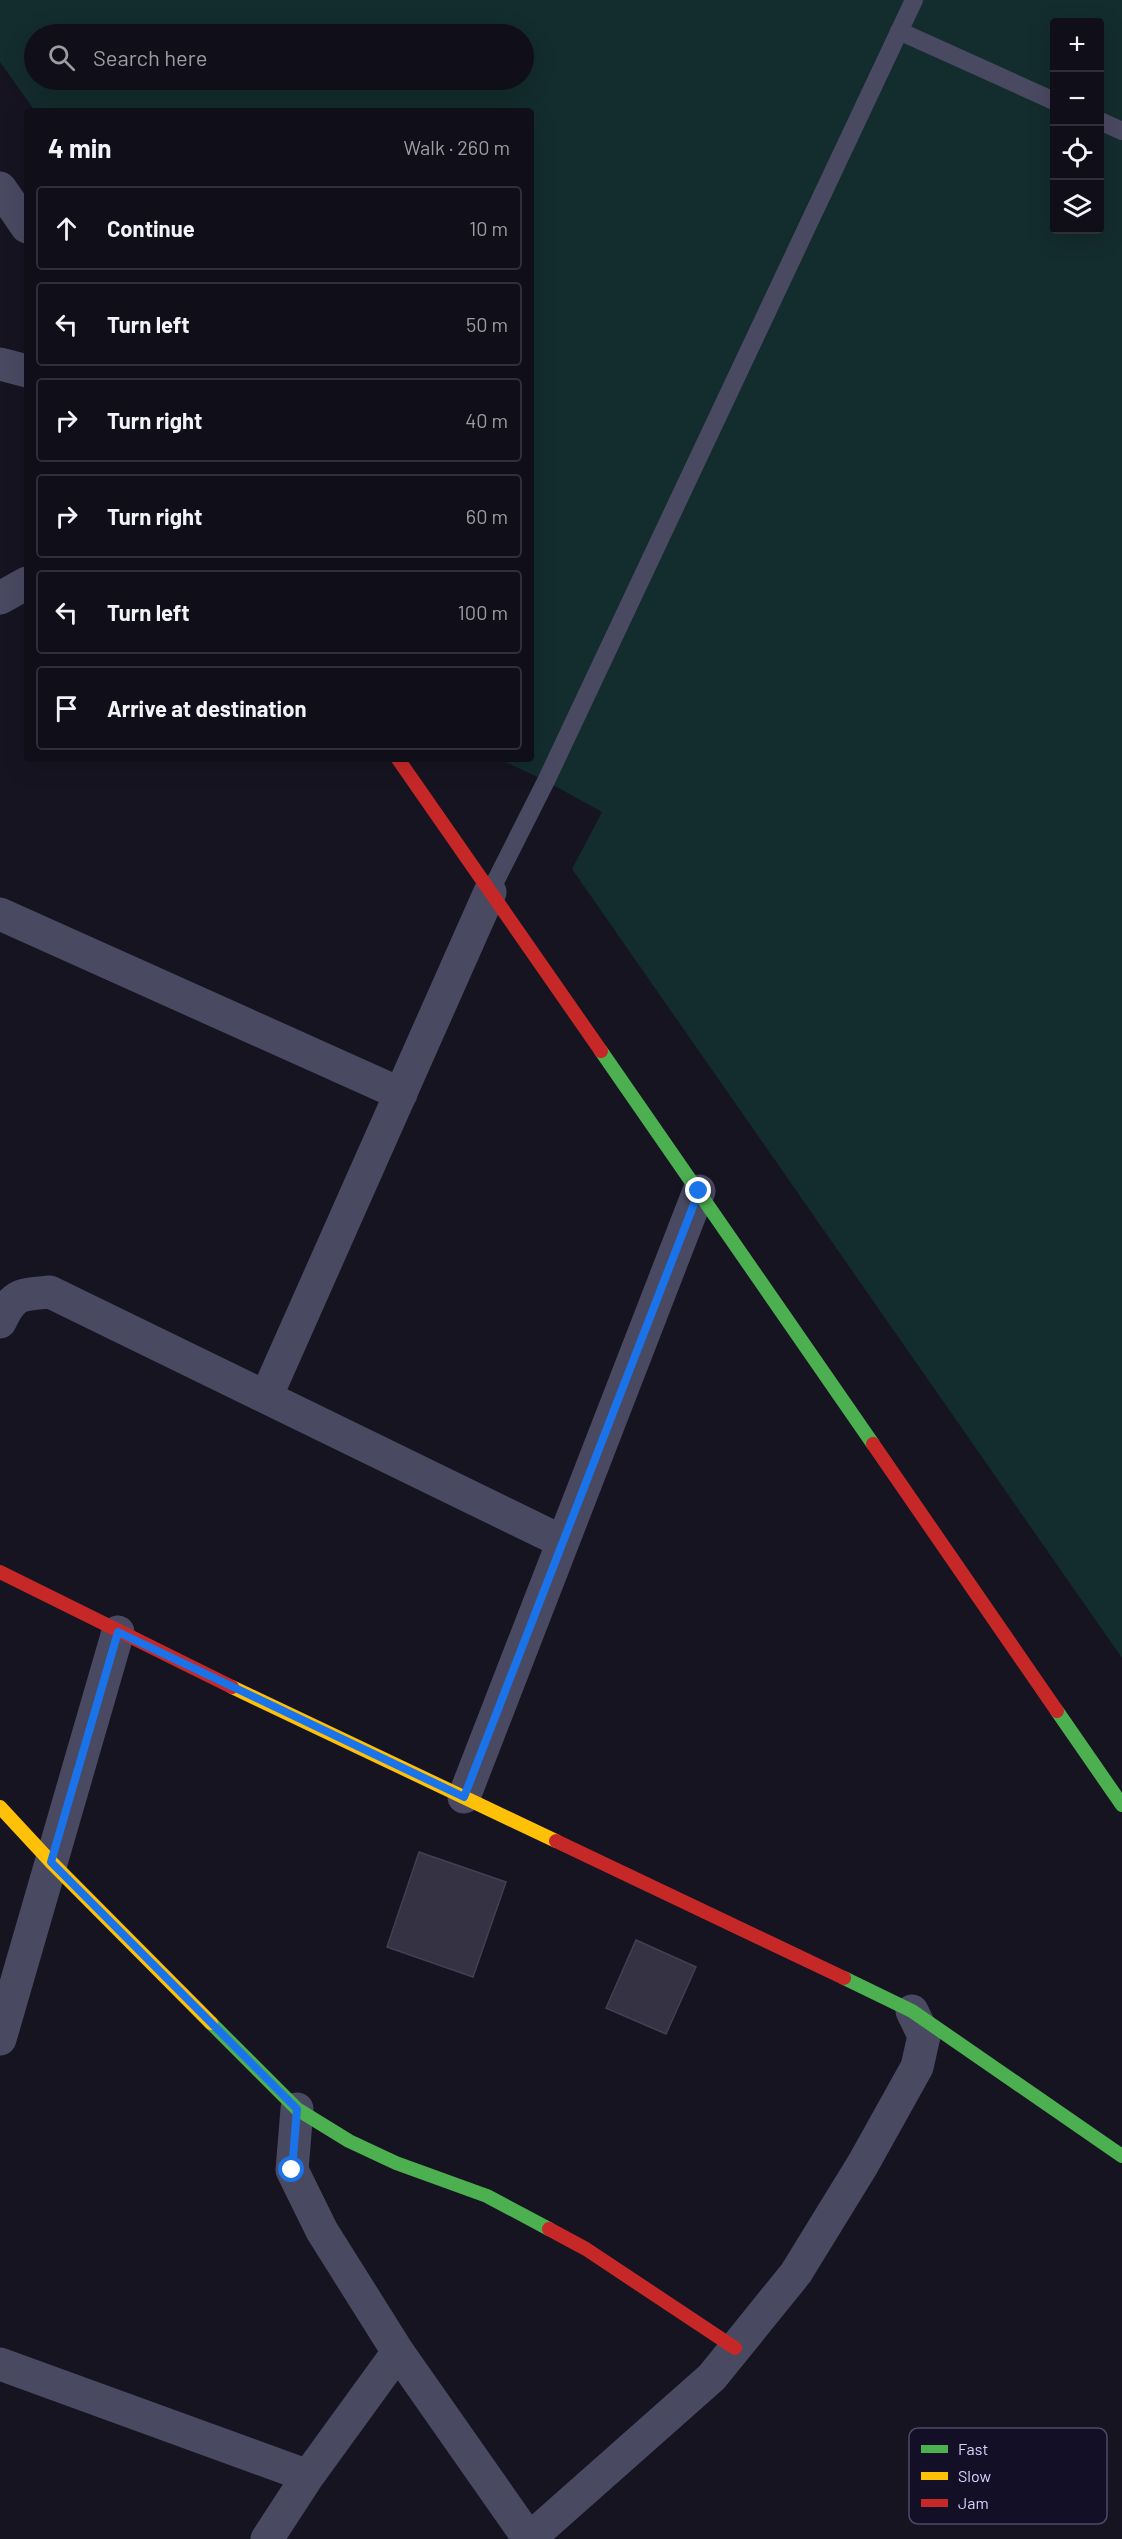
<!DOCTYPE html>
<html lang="en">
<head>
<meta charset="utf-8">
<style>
	body { margin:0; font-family:Barlow,sans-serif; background:#191822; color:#f1f3f6 }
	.controls { position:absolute; right:18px; top:18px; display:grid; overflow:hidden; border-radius:6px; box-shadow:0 6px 24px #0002 }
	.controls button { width:54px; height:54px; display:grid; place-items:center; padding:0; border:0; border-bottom:2px solid #302f38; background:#100f19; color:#f1f3f6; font:30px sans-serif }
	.stop { position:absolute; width:18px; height:18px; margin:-14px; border:4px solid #1a73e8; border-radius:50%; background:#fff }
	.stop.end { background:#1a73e8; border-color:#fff; box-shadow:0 2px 6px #0008 }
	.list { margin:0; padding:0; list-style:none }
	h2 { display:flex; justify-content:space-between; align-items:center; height:78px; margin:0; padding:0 24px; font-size:26px }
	h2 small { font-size:20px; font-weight:400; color:#9c9ca2 }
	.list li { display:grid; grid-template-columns:39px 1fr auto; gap:18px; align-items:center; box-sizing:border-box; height:84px; margin:0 12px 12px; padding:0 12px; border:2px solid #302f38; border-radius:6px }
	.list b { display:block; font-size:22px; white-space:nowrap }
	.list em { font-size:20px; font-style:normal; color:#9c9ca2 }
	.icon { flex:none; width:33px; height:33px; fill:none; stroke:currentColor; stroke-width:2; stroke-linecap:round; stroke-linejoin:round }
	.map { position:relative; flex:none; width:1122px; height:2539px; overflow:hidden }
	.search { position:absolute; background:#100f19; box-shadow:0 6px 24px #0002; left:24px; top:24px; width:510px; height:66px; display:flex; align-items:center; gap:15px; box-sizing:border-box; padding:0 21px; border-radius:33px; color:#9c9ca2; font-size:22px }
	.panel { position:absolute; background:#100f19; box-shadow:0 6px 24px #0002; left:24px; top:108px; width:510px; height:654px; border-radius:6px }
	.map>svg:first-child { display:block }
</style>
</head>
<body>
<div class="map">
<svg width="1122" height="2539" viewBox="0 0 1122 2539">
	<rect width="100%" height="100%" fill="#161421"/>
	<path fill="#132c2d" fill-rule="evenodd" d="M0,0H1122V1658L572,869L602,812L546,781L499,759H531V111H35L0,62ZM1054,22H1100V230H1054ZM34,34H524V80H34Z"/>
	<path fill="#343243" stroke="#433f54" stroke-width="1.5" d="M419,1852L506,1882L473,1977L387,1947Z
		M636,1940L696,1967L666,2034L606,2008Z"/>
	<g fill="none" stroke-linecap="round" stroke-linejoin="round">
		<path stroke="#4a4962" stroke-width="18" d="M899,31L1054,101
			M1100,121L1122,131
			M490,892L546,781L914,0"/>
		<path stroke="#4a4962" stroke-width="33" d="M0,188L27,227
			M0,364L27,371
			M0,598L27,583
			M0,914L401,1094
			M0,1322C14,1293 19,1295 50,1292L563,1542
			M266,1397L490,892
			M464,1797L699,1191
			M0,2039L118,1632
			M297,2109L292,2170L322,2231L398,2352L529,2539
			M0,2364L308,2476
			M267,2539L308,2476L398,2352
			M529,2539L712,2377L796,2273L863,2164L917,2067L924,2036L912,2011"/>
		<path stroke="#4caf50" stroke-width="14" d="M601,1051L873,1444
			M1057,1711L1122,1805
			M844,1978L912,2011L1122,2156
			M211,2023L297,2109L349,2141L396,2163L487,2196L549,2229"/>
		<path stroke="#ffc107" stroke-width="14" d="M232,1687L556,1841
			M0,1807L51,1862L211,2023"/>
		<path stroke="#c62828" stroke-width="14" d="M398,759L601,1051
			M873,1444L1057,1711
			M0,1572L232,1687
			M556,1841L844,1978
			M549,2229L586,2249L735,2348"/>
	</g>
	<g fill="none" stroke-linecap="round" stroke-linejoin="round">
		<path stroke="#1a73e8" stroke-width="8" d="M292,2170L297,2109L51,1862L118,1632L464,1797L699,1191"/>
	</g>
	<rect x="909" y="2428" width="198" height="96" rx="9" fill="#130f26" stroke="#4e4a67" stroke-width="1.5"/>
	<rect x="921" y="2445" width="27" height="8" fill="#4caf50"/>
	<rect x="921" y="2472" width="27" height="8" fill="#ffc107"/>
	<rect x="921" y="2499" width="27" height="8" fill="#c62828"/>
	<g font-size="16" fill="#d9d4ff">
		<text x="958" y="2455">Fast</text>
		<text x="958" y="2482">Slow</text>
		<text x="958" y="2509">Jam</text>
	</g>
</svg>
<div class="controls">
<button>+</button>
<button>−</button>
<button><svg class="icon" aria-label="locate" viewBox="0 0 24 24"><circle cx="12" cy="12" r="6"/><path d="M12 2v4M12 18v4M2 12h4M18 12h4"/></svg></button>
<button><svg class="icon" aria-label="layers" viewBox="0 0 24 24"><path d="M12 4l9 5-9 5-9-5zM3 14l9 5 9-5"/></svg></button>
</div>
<div class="stop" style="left:292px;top:2170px"></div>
<div class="stop end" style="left:699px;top:1191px"></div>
<div class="search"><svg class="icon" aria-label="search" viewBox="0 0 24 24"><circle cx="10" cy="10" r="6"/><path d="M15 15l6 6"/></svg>Search here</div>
<section class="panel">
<h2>4 min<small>Walk · 260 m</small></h2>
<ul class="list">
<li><svg class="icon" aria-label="ahead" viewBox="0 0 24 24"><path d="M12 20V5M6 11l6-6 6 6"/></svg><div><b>Continue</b></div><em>10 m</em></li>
<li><svg class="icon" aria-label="left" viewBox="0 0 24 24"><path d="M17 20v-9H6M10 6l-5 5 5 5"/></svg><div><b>Turn left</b></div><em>50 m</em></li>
<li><svg class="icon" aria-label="right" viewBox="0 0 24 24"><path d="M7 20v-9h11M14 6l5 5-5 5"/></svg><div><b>Turn right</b></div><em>40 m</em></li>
<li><svg class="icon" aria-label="right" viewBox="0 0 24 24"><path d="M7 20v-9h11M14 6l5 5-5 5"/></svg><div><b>Turn right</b></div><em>60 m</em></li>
<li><svg class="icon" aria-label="left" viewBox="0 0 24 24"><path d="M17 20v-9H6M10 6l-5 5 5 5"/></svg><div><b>Turn left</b></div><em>100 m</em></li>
<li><svg class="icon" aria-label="arrive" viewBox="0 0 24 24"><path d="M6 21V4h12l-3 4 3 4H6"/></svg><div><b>Arrive at destination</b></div></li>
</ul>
</section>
</div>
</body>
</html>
